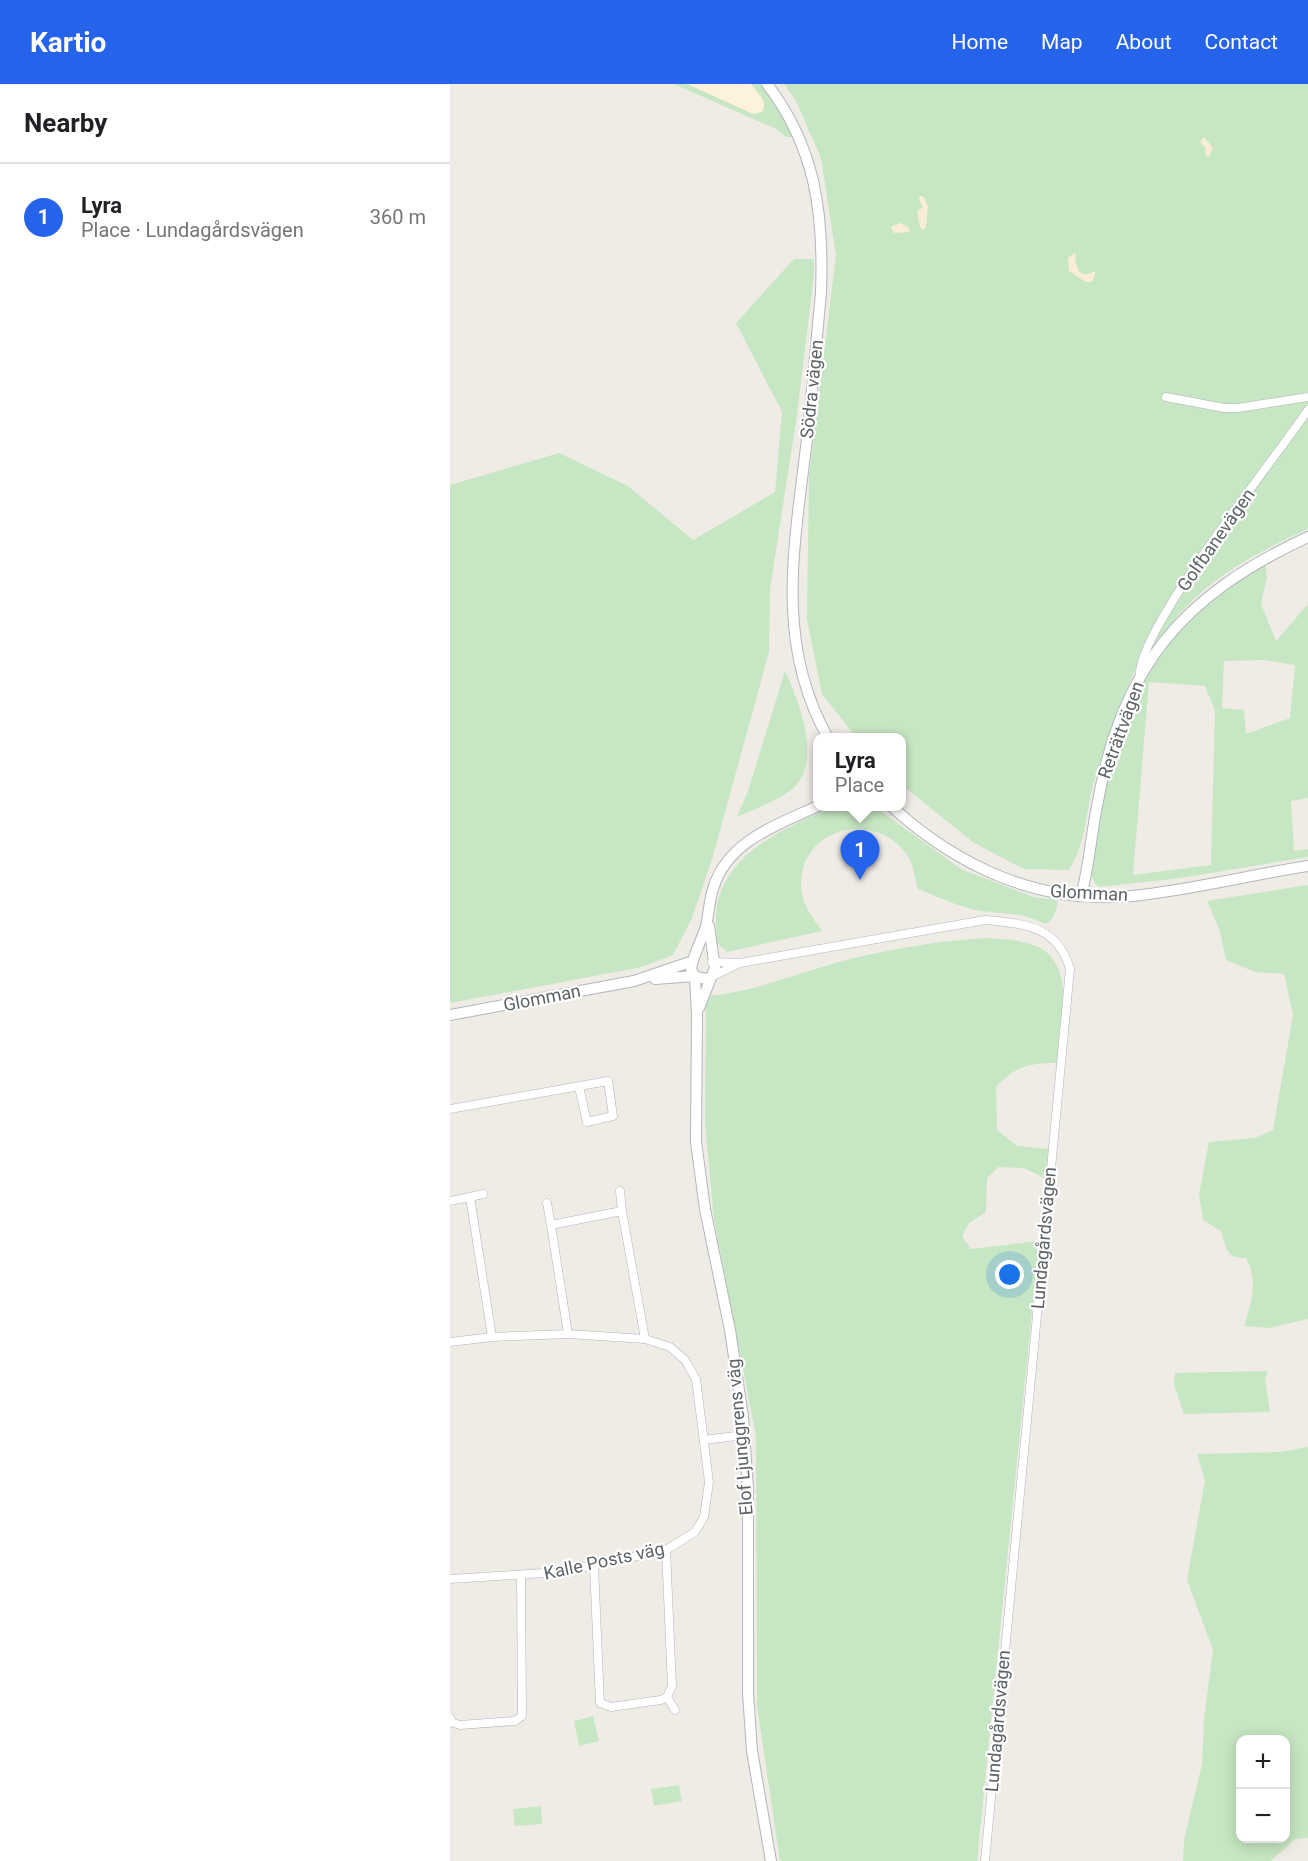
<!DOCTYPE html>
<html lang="en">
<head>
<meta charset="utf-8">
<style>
	body { margin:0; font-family:Roboto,sans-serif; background:#f6f6f6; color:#202124 }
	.controls { position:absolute; right:18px; bottom:18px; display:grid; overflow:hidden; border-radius:12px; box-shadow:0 3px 15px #0003 }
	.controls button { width:54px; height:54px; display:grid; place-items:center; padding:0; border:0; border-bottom:2px solid #e0e0e0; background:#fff; color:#202124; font:30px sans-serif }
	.you { position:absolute; left:560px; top:1191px; width:21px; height:21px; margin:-15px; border:4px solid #fff; border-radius:50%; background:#1a73e8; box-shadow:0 0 0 9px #1a73e833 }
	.badge { display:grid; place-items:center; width:39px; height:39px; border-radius:50%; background:#2563eb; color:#fff; font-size:20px; font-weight:700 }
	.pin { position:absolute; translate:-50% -50px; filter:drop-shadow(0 2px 3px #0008) }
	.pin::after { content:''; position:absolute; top:32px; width:21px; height:18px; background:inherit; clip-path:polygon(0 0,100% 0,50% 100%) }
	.popup { position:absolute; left:363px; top:649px; width:93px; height:78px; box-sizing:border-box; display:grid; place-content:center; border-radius:12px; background:#fff; filter:drop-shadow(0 2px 4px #0005); font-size:20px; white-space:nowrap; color:#757577 }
	.popup b { font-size:22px; color:#202124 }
	.popup::after { content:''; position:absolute; left:50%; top:100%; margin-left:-12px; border:12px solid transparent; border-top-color:#fff }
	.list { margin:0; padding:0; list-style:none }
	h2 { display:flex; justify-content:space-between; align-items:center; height:78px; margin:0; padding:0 24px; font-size:26px }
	h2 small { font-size:20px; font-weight:400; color:#757577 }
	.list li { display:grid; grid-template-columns:39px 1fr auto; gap:18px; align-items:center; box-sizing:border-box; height:108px; padding:0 24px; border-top:2px solid #e0e0e0 }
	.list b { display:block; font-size:22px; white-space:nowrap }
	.list p { margin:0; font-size:20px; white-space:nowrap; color:#757577 }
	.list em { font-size:20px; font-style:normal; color:#757577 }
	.map { position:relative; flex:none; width:858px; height:1777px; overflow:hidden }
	header { display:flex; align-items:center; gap:36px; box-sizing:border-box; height:84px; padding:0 30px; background:#2563eb; color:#fff }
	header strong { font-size:28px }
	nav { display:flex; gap:33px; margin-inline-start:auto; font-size:21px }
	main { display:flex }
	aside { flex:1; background:#fff }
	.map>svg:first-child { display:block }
</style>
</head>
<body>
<header>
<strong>Kartio</strong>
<nav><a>Home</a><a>Map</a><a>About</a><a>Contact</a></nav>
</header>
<main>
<aside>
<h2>Nearby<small></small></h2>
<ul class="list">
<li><span class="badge">1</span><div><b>Lyra</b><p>Place · Lundagårdsvägen</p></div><em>360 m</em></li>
</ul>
</aside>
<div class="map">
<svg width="858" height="1777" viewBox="0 0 858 1777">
	<rect width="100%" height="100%" fill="#efece6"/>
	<path fill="#fdf2dd" d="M237,0H301L315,17L314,24L312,28L303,30Z"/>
	<path fill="#c7e6c3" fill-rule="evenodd" d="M224,0H237L303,30L312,28C318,17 308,9 301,0H310L334,34L344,53H336L326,45Z
		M334,0H858V331L853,339L858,333V445C814,465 767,489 734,525C718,541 706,561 693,580L712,533C683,583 663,639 645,694C635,727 638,755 619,786L574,785L524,759L452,701V654L406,653L372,610L357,535L359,392L386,171L371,74L346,17Z
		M344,175H364V190L347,331L320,505L319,568L263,772L242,834L223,871L192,883L0,919V401L109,369L178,402L243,456L325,408L332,328L286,239Z
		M815,478L817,493L811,520L826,557L858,520V714L841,717L844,767L858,765V773L731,794L649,803C634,792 645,762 647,746C658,678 678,607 723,552C748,522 782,499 815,478ZM814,576L845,581L840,634L796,650L794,626L772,624L774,577ZM699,598L755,602L765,627L761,781L683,791Z
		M335,587C348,616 370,669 348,699C338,713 303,726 287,733L299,704Z
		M381,723H425L511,785L583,813L608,816C606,826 605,836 595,840C571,828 556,830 531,827C510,824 487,812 468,805C465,796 464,783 459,774C429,725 350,741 351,802C351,819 363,834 372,847L277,868L267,859C266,845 264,827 269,813C284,764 339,743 381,723Z
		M858,801V1235L819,1244L794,1242C801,1218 809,1198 796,1174C775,1174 777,1165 771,1147L753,1136L749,1110L759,1058L805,1054L823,1046L843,931L834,890L805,888L776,876L770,847L757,817Z
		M536,854C553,855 580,856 595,867C625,891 611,946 607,979C578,979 566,982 546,1003L547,1046L567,1062L599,1065L596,1095L574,1084L548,1083L537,1094L536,1128L519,1139L512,1152L521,1165L589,1157L527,1777H330L307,1622L306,1352L264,1135L255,1040L256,912C301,909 342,891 385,879C434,866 485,857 536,854Z
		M818,1287L815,1295L820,1328L734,1330L724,1301L725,1289Z
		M858,1363V1754L845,1755L821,1777H733L734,1756L752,1680L754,1635L763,1566L737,1496L755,1396L747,1370L829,1368ZM790,1656H836V1754H790Z
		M143,1632L149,1657L129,1662L124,1637Z
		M229,1701L232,1717L204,1722L201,1705Z
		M91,1722L92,1740L65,1742L63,1725Z"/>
	<path fill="#faedd6" d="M754,53L763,64L759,73L756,72L755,63L750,58Z
		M470,112L474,113L478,123L476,143L473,146L470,143L467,127L473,123L469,115Z
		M450,139L458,143L460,148L444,149L441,143Z
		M625,169C626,175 625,192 637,190C640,190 643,188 646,187L642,198H636L619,187L618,174Z"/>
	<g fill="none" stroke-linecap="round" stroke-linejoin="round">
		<defs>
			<path id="street" d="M716,313L774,324H788L858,313
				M690,593C684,550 828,371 858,326
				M262,878L290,879L535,836C574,840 607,841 620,885L535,1777
				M261,893L288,880
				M0,1025L158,997L163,1032L137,1038L129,1003
				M170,1107L172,1127
				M20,1113L33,1110
				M0,1117L20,1113L42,1253
				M97,1119L101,1141
				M118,1250L101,1141L172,1127L195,1255
				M0,1258L42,1253L118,1250L195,1255L220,1263L235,1276L246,1295L259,1398L254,1433L245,1448L216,1466L111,1488L0,1495
				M254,1356L294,1351
				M144,1482L150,1619L161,1623L211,1616L217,1613L222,1602L216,1466
				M217,1613L225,1626
				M0,1634L3,1639L10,1641L65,1637L72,1632L71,1492"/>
			<path id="secondary" d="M317,0C366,64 374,130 371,209C366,260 362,312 356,363C344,464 325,560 378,654
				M441,722C508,783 590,821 682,812C741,806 799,791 858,782
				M631,812C639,783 641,752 647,722C672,582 731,512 858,453
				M245,893L247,930L246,1058L255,1125L280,1246L293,1333L298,1405V1609L302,1667L321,1777
				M205,895L244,892
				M258,895L245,893L241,885C243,871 252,856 256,842C259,830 259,817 263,805C277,757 327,741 368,722
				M249,924L265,884L259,842
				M0,931L184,897L243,877"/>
		</defs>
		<use href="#street" stroke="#b1b4b8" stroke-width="9"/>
		<use href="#secondary" stroke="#b2b6ba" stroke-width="12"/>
		<use href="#street" stroke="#fff" stroke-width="8"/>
		<use href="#secondary" stroke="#fff" stroke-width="10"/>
	</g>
	<g text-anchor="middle" stroke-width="4.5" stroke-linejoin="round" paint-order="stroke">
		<g font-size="18" fill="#5d6266" stroke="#fff">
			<text transform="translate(362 305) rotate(-84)" y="6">Södra vägen</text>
			<text transform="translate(766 456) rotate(-55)" y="6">Golfbanevägen</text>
			<text transform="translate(671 646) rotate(-70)" y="6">Reträttvägen</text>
			<text transform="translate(639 809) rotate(3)" y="6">Glomman</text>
			<text transform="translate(92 914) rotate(-11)" y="6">Glomman</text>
			<text transform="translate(594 1154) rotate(-85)" y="6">Lundagårdsvägen</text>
			<text transform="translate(290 1353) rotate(-95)" y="6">Elof Ljunggrens väg</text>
			<text transform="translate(154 1477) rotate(-12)" y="6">Kalle Posts väg</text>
			<text transform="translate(548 1637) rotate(-85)" y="6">Lundagårdsvägen</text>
		</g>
	</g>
</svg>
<div class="controls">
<button>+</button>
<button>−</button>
</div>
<div class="you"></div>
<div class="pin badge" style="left:410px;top:796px">1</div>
<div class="popup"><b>Lyra</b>Place</div>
</div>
</main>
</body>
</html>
